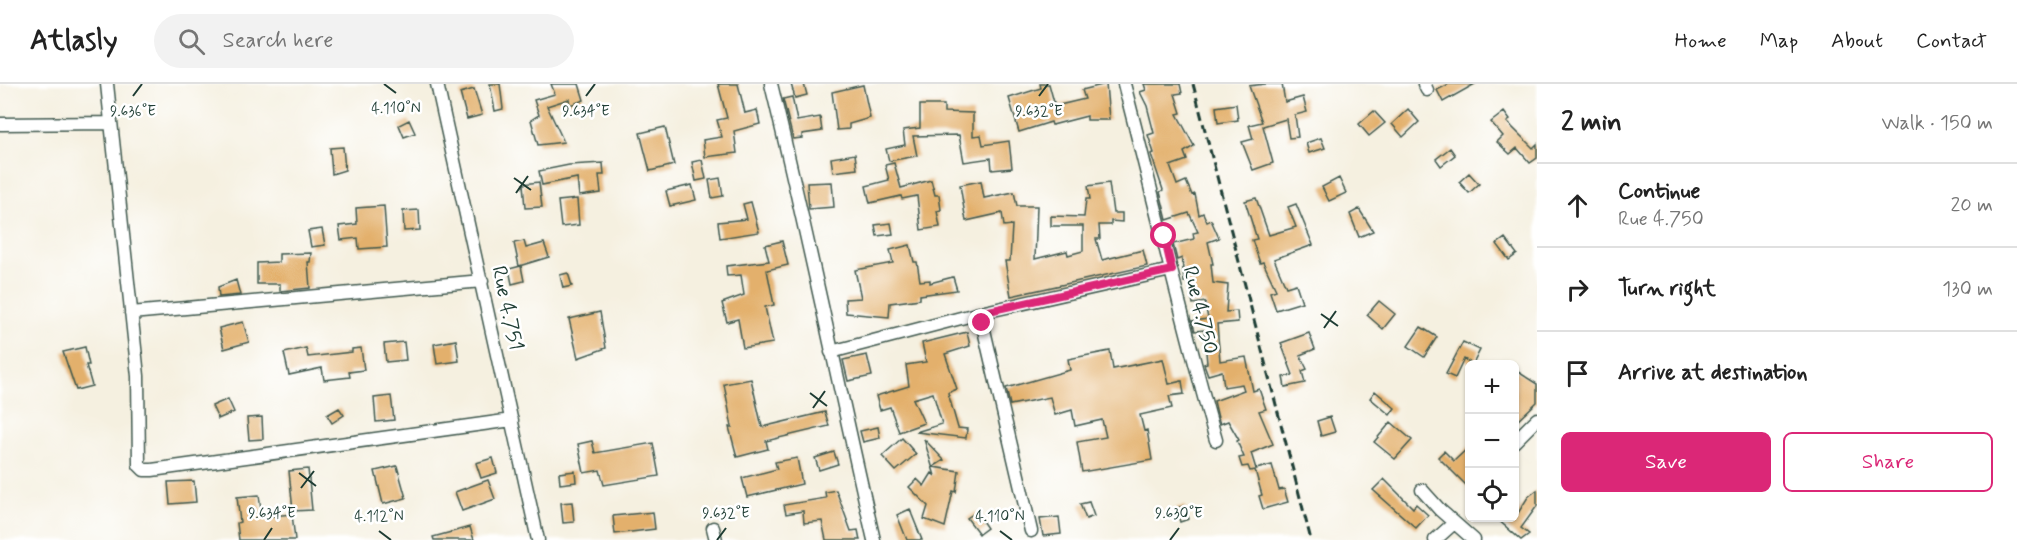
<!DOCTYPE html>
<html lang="en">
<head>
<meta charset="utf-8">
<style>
	body { margin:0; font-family:Mynerve,sans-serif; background:#f2f2f2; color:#222 }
	.controls { position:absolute; right:18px; bottom:18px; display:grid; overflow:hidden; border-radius:9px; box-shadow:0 2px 4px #0004 }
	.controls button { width:54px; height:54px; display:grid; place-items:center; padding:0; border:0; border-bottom:2px solid #e0e0e0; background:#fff; color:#222; font:30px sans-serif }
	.stop { position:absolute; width:18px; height:18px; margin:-14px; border:4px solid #db2777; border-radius:50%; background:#fff }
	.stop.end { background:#db2777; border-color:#fff; box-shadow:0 2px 6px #0008 }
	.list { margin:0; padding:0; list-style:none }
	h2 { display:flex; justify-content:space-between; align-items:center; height:78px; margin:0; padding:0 24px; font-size:26px }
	h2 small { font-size:20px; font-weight:400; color:#767676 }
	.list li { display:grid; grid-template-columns:39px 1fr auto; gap:18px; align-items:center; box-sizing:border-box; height:84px; padding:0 24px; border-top:2px solid #e0e0e0 }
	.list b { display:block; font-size:22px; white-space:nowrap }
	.list p { margin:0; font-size:20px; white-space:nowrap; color:#767676 }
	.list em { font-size:20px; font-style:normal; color:#767676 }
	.actions { display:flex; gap:12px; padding:18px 24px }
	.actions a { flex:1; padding:14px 0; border:2px solid #db2777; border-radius:9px; text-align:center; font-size:21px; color:#db2777 }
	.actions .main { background:#db2777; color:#fff }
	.icon { flex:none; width:33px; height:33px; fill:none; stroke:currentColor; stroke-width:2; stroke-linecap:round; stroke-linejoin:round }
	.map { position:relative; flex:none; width:1537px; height:456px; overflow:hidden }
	header { display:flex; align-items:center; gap:36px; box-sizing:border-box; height:84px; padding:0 30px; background:#fff; border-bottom:2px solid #e0e0e0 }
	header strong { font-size:28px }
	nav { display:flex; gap:33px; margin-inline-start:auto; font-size:21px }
	.search { width:420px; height:54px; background:#f2f2f2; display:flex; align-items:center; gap:15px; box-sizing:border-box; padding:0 21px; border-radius:33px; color:#767676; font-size:22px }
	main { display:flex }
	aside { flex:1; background:#fff }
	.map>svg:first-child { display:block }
</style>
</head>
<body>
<header>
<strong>Atlasly</strong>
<div class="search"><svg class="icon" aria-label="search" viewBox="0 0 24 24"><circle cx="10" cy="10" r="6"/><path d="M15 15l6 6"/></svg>Search here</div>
<nav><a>Home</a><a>Map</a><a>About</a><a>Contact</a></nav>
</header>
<main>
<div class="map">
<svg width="1537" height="456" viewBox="0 0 1537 456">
	<rect width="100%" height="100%" fill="#fff"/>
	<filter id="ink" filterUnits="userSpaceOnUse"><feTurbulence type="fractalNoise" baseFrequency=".0167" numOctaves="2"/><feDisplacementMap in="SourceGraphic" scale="12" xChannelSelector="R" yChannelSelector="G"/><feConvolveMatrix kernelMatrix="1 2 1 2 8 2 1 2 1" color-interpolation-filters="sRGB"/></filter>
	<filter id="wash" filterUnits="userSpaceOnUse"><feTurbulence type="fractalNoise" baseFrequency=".008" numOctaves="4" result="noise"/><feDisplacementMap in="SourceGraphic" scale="24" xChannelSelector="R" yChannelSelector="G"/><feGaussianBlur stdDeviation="1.35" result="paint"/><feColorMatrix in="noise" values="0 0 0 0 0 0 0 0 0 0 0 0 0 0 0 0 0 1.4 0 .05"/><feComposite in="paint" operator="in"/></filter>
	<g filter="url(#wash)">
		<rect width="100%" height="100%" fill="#f5f0e0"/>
		<g id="blocks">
			<path fill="#e3b06c" d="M490,0H500L503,25L495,27Z
				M551,0H579L584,16L570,21L569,15L547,22L564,58L538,61L531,36L539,31L534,16L555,10Z
				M718,0H738L745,29L757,26L760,40L734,47L737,69L705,73L703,56L722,53L717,36L727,34Z
				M791,0H804L807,11L795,14Z
				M1040,0H1049L1055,22L1085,15L1082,6L1106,0L1109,36H1087V32L1052,41L1051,38L1019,48L1009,14L1041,4Z
				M1144,0H1180L1182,9L1175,10L1181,29L1177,30L1194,62L1184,68L1187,76L1170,82L1177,101L1186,97L1192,111L1195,110L1199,131L1203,129L1207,138L1211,136L1219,154L1208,158L1213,180H1211L1213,199L1228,201L1226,228L1237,227L1238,238L1217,240L1220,277L1246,273L1253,307L1259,305L1266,325L1259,327L1273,360L1251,369L1256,385L1272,381L1279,406L1284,405L1288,418L1263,425L1259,412L1262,411L1255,386L1250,387L1248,382L1242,383L1239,374L1244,373L1237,357L1239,356L1228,337L1220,340L1218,334L1214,317L1244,306L1242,300L1224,303L1222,287L1208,291L1204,280L1207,279L1204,246L1195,247L1192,237L1208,235L1205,218L1193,220L1189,197L1184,198L1182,174L1177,176L1173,160L1194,155L1193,149L1198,148L1189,129L1167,136L1160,108L1163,106L1151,70L1154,69L1148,51L1154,49L1147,22L1140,8L1146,6Z
				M1265,0H1282L1285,18L1303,13L1307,28L1295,31L1298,53L1289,54L1286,35L1263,42L1273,79L1253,86L1242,58L1253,55L1249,41L1262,38L1249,2Z
				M1449,0H1475L1443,18L1437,6Z
				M863,1L870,34L849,40V45L837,46L832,8Z
				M474,5L482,31L467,35L460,9Z
				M792,13L797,37L820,33L822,47L802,50V54L793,55L783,15Z
				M1236,20L1238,36L1218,39L1216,23Z
				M920,21H944V28L973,29V52L981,51L983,61L1009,57L1012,84L992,86L991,74L964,78L959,51L913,52L917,72L889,77L886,65L905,61L903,46L920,44Z
				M1408,25L1419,38L1403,53L1392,40Z
				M1374,27L1385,39L1369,52L1359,40Z
				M1504,28L1510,36L1507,38L1533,64L1537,60V74L1530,79L1517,64L1510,70L1497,58L1503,52L1491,38Z
				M409,36L415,49L404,53L399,41Z
				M665,43L674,81L650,87L640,49Z
				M1321,54L1325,64L1309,69L1306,59Z
				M343,63L345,86L332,90L330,64Z
				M1450,64L1455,71L1441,82L1436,75Z
				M855,70L857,85L833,88L831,74Z
				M702,76L706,95L696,97L692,78Z
				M603,79L604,91H599L601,109L579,112L577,94L542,101L539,87L569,81Z
				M894,79L901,104L931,96L935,111H939L941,126L937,127L940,143L921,146L917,112L902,115L901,112L870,119L866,102L889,96L885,81Z
				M1469,89L1479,100L1469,109L1459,98Z
				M720,94L723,112L712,114L709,96Z
				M1339,94L1346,109L1329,117L1322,103Z
				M981,97L984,114L1014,108L1017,122H1037L1035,175L1067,167L1068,171L1083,167V142H1051V132L1084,133L1086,115H1090L1088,102L1109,99L1113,129H1122V138L1111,137V141H1099L1100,155H1096L1102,176L1143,166L1147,182L1011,212L1005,177H1010L1012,141L1004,142L1002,129L966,137L960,101Z
				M539,98L542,123L525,124L523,100Z
				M832,98L834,123L809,125L807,99Z
				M692,101L696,116L670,122L666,107Z
				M1256,114L1269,151L1296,143L1288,123L1296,120L1313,161L1274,175L1286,203L1296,200L1302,218L1276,226L1270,208L1276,206L1263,178L1260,179L1252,156L1257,155L1245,117Z
				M577,115L579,141L561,143L558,117Z
				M751,118L759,148L720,154L718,138L747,135L743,120Z
				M384,122L387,163L359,165L358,154L341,156L339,142L357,140L356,124Z
				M1359,125L1373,147L1359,153L1350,130Z
				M419,126L420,146L404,147L403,127Z
				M891,139L893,150L877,152L875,141Z
				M322,145L325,161L311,163L308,147Z
				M1505,154L1517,170L1509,176L1497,160Z
				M524,157L526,164L544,159L549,173L519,182L514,159Z
				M782,157L788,181L767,186L774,221L765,223L773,259L743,264L738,235L727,238L722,219L744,211L741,191L727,192L726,182L769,177L765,161Z
				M910,161L914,178H917L920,197L930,196V199L953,193L957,206L920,211V215L890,219L889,233L846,229L845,215L861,214L855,186L893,179L890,166Z
				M311,169L310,178H308L310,204L280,207V200H257V179L279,178V170Z
				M521,182L524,197L512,200L509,185Z
				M568,189L572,202L563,204L560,191Z
				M236,196L240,211L219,213L218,203Z
				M1379,217L1395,230L1383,245L1367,231Z
				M600,228L606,264L578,274L569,235Z
				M243,238L249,258L224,265L219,244Z
				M1421,243L1437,253L1424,273L1408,262Z
				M967,248L970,262L945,270L957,305L948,309L958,344L967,345L966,354L916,348L942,340L933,309L913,315L924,339L899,348L890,323L880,326L876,312L909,302L906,281L926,278L922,259Z
				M1309,249L1315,265L1300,271L1307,285L1302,287L1305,299L1285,303L1283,293L1293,291L1281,259Z
				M456,256L459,277L437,280L434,260Z
				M404,258L406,276L386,278L384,260Z
				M1463,258L1480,266L1473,280L1464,275L1455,294L1446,290Z
				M85,263L89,281H86L92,302L76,306L63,268Z
				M306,264L308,273L352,268V265L361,264L364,286L349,288L350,293L324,296L322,284L289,291L284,269Z
				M1110,267L1113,285L1163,275L1169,300L1182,297L1184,310L1169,312L1172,324L1140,331L1144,347L1147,346L1152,376L1082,388L1077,358L1106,353L1102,336L1075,342L1072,326L1055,331L1050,313L1010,321L1006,304L1070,286L1068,275Z
				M867,271L872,292L848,297L843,276Z
				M1515,286L1537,300V318L1515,339Z
				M751,295L762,343L825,328L829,342L766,357L768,365L737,373L729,343H732L724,300Z
				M1375,307L1395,324L1390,331L1370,314Z
				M391,312L394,336L376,338L374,314Z
				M228,315L234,328L218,335L212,322Z
				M339,324L344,331L332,339L327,331Z
				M262,333L263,355L249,356L247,334Z
				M1330,333L1335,348L1321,352L1317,337Z
				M1391,338L1412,356L1395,375L1374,358Z
				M878,343L880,354L863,358L860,347Z
				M902,354L916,370L896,387L882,372Z
				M924,355L944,376L933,383L959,387L956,408L953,407L945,443L924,435L928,422L909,403L917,395L924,402L932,389L935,392Z
				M592,357L595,369L653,359L659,392L604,401L600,386L584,389L578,360Z
				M1470,362V405L1438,373L1444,367L1454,377Z
				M834,368L838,380L819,386L815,374Z
				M493,374L497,389L481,394L476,379Z
				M797,374L802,400L747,413L742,394L777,385L775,378Z
				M397,382L406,414L383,420L375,387Z
				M308,385L312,426L293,427L289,387Z
				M575,387L576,398L560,400L559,389Z
				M1384,395L1413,424L1416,420L1428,431L1416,444L1373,406Z
				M488,396L495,415L462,427L455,408Z
				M194,397L196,418L170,420L168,398Z
				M836,406L851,447L858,446L860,456H826L822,437L804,439L803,427L786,430L784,421L826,414L825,408Z
				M1537,406V422L1521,444L1529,450L1521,456L1496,434H1515L1528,413Z
				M259,411L262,433L292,430L295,456H239L237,439L240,438L237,413Z
				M572,418L574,438L563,439L561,419Z
				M1089,418L1094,432L1086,435L1080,420Z
				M1185,422L1189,435L1180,438L1176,424Z
				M910,425L912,431L922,456H907L897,431Z
				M653,428L655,445L615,450L613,432Z
				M976,428L987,444L979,450L967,434Z
				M1059,433L1061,450L1043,452L1040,435Z
				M470,443L474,456H434L433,453Z"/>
		</g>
	</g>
	<g filter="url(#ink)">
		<use href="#blocks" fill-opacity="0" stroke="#3f584e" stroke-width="1.5"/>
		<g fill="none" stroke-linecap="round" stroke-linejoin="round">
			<defs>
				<path id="minor" d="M107,0L138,292L139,381L144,386H152L512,336
					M437,0L538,456
					M771,0C808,151 839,304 874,456
					M1124,0C1155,118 1182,238 1216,356
					M1424,0L1427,6
					M0,40L111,39
					M131,229L482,197
					M980,229L1171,186
					M831,268L980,229L1031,447
					M1514,358L1537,335
					M1422,406L1440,426L1474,456
					M713,444L716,456
					M1435,456L1454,439"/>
			</defs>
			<use href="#minor" stroke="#3f584e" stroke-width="15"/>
			<use href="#minor" stroke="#fff" stroke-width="12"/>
			<path stroke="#1f3d34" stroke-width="3" stroke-dasharray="9 4.5" stroke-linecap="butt" d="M1193,0L1311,456"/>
		</g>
	</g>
	<g fill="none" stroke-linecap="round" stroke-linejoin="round" filter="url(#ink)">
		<path stroke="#db2777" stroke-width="8" d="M982,239L980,229L1172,186L1164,152"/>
	</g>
	<path fill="none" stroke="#1f3d34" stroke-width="2" d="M384,0L396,9M133,12L142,0M586,12L595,0M1039,12L1048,0M514,94L531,106M516,109L528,92M1321,230L1338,242M1324,244L1336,227M810,309L827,322M813,324L825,307M299,389L316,402M301,404L314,387M379,447L391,456M1000,447L1012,456M264,456L272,444M717,456L726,444M1170,456L1179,444"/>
	<g text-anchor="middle" stroke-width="5" stroke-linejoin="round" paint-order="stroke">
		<g font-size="21" fill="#1f3d34" stroke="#fff">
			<text transform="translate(508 224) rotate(78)" y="7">Rue 4.751</text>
			<text transform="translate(1201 226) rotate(76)" y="7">Rue 4.750</text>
		</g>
	</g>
	<g font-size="15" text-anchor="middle" fill="#1f3d34" stroke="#fff" stroke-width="5" stroke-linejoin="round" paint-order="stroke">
		<text x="396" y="29">4.110°N</text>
		<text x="586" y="32">9.634°E</text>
		<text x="1039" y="32">9.632°E</text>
		<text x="133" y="32">9.636°E</text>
		<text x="272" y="434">9.634°E</text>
		<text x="726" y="434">9.632°E</text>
		<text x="1179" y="434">9.630°E</text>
		<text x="379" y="437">4.112°N</text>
		<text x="1000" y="437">4.110°N</text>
	</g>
</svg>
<div class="controls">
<button>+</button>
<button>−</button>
<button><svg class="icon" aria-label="locate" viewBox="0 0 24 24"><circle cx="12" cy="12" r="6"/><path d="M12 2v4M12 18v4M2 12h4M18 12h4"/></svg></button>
</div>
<div class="stop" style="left:1164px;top:152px"></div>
<div class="stop end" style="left:982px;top:239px"></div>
</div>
<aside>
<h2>2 min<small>Walk · 150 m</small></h2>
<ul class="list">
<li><svg class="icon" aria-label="ahead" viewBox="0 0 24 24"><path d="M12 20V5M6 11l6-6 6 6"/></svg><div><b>Continue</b><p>Rue 4.750</p></div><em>20 m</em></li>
<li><svg class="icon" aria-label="right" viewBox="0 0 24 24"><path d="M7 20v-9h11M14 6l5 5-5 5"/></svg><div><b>Turn right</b></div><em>130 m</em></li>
<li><svg class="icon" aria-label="arrive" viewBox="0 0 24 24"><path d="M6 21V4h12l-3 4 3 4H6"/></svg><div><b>Arrive at destination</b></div></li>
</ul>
<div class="actions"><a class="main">Save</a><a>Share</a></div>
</aside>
</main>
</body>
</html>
